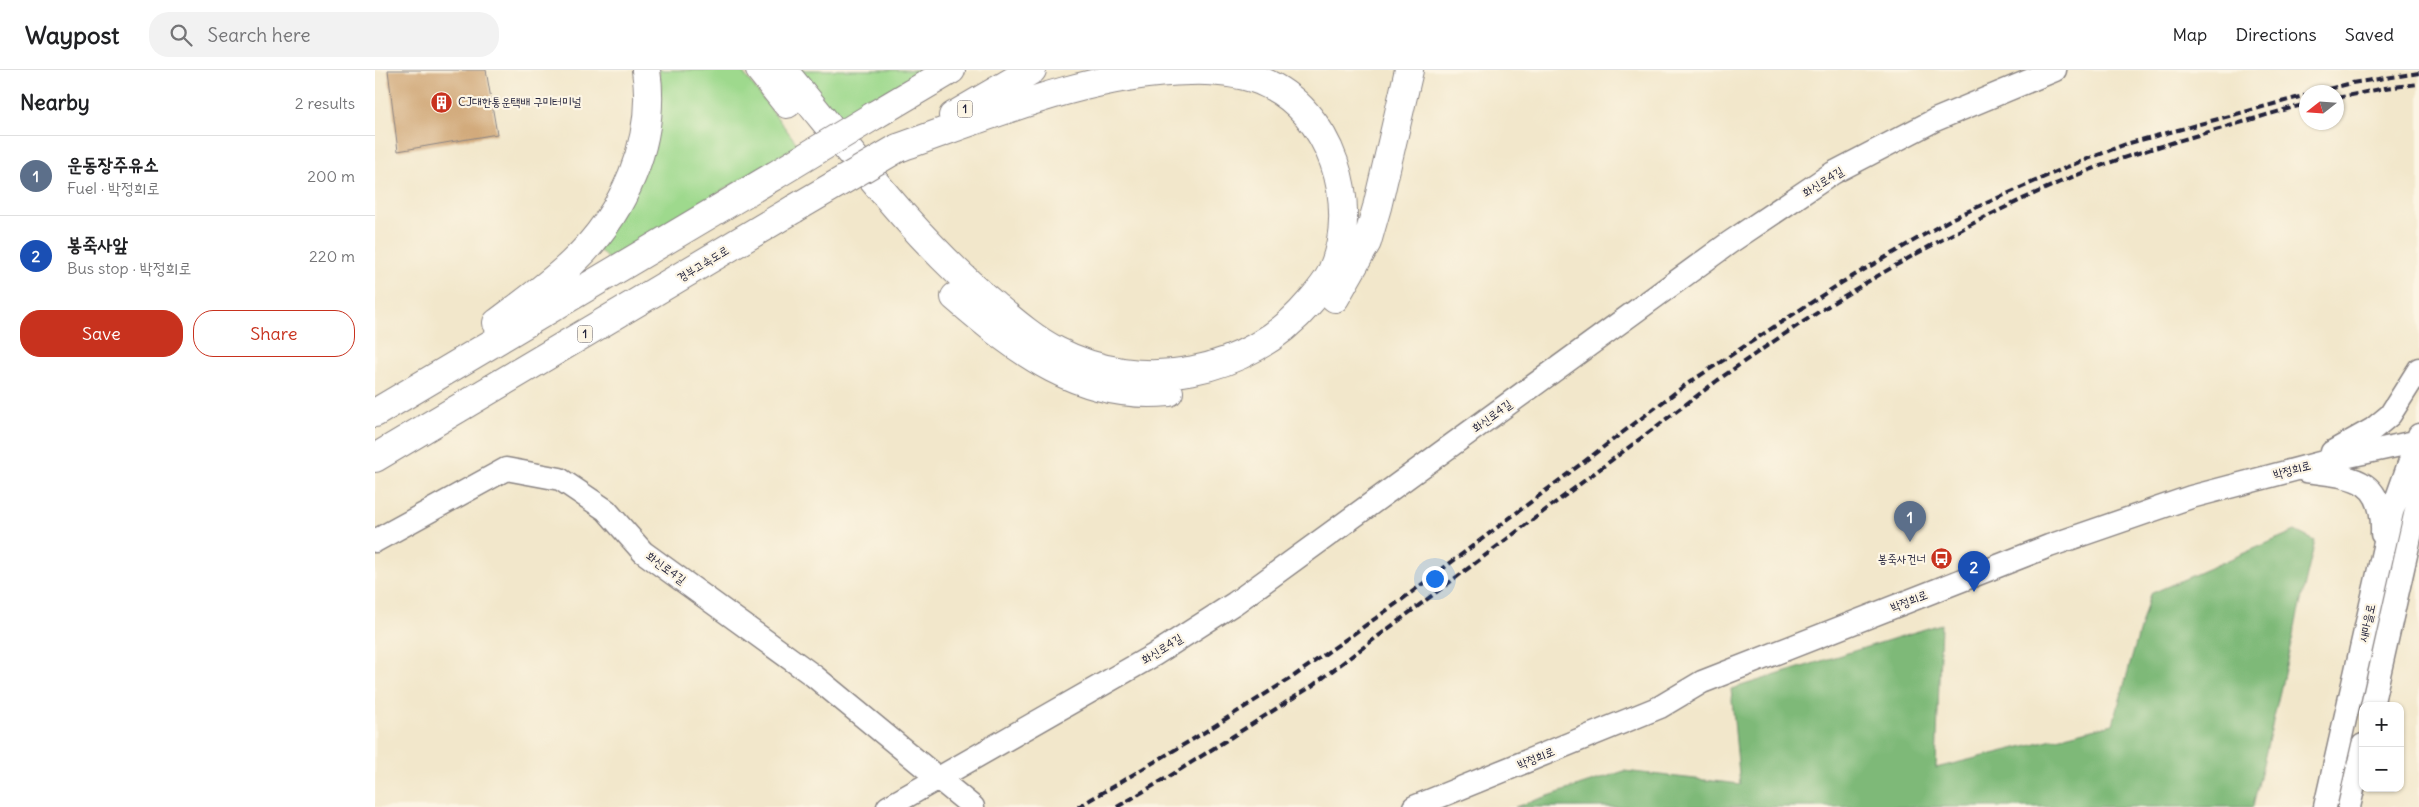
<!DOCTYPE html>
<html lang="en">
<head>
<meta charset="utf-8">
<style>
	body { margin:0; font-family:Delius,"Poor Story",sans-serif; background:#f2f2f2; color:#202124 }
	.controls { position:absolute; right:15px; bottom:15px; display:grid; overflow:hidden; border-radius:10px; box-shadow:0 1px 4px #0004 }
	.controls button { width:45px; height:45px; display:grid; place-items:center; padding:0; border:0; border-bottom:1px solid #e0e0e0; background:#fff; color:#202124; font:25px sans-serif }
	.compass { position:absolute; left:1924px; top:15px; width:45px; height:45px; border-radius:50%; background:#fff; box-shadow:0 1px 4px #0004; rotate:253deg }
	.you { position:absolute; left:1059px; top:508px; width:18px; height:18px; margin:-12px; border:4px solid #fff; border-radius:50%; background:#1a73e8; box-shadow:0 0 0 8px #1a73e833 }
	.badge { display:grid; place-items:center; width:32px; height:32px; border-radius:50%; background:#c8321e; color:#fff; font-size:16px; font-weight:700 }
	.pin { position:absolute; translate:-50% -41px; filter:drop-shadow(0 1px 2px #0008) }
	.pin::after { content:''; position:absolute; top:26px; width:18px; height:15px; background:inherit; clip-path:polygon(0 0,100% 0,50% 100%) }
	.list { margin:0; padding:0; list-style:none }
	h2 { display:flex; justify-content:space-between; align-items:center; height:65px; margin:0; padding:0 20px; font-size:21px }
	h2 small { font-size:16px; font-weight:400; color:#757577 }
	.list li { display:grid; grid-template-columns:32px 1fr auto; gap:15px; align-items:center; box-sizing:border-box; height:80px; padding:0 20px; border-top:1px solid #e0e0e0 }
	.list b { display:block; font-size:19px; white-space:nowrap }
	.list p { margin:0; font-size:16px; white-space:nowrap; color:#757577 }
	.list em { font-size:16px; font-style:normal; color:#757577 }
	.actions { display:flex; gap:10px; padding:15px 20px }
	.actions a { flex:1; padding:11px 0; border:1px solid #c8321e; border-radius:20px; text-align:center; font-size:18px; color:#c8321e }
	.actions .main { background:#c8321e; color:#fff }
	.icon { flex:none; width:28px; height:28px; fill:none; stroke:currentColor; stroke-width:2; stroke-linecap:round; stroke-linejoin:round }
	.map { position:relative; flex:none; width:2044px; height:737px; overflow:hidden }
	header { display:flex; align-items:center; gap:30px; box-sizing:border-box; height:70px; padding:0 25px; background:#fff; border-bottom:1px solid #e0e0e0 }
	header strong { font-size:24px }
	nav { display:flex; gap:28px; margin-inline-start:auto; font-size:18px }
	.search { width:350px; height:45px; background:#f2f2f2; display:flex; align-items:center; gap:12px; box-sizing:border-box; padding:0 18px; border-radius:20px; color:#757577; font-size:19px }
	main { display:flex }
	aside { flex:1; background:#fff }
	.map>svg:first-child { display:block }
</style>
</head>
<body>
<header>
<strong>Waypost</strong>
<div class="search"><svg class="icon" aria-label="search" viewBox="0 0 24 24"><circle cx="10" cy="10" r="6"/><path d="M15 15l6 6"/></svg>Search here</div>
<nav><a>Map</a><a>Directions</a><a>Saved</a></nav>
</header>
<main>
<aside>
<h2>Nearby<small>2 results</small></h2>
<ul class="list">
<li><span class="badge" style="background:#5c6f8a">1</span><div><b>운동장주유소</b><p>Fuel · 박정희로</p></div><em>200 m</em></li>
<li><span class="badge" style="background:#1a4fb4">2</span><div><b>봉죽사앞</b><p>Bus stop · 박정희로</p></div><em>220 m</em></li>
</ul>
<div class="actions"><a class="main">Save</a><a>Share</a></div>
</aside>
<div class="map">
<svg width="2044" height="737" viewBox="0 0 2044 737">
	<rect width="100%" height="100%" fill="#fcf5e5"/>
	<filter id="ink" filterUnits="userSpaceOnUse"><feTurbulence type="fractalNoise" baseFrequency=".02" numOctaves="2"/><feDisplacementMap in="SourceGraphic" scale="10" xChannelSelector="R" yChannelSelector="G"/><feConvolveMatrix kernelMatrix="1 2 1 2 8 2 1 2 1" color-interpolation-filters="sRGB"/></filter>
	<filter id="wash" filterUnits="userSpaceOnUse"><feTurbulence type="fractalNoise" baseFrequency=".0096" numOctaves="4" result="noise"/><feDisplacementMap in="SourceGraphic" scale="20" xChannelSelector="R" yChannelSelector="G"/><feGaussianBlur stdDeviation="1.12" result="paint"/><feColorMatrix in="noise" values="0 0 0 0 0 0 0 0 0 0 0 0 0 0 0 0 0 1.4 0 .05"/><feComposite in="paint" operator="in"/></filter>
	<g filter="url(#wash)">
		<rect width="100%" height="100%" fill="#f2e7cb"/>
		<path fill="#9ed98d" stroke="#607e64" d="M284,0H366L423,75L233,189L224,180L280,77L286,16Z
			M422,0H547L464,49Z"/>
		<path fill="#7eb978" stroke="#506e5a" d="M1920,461L1940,471L1878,737H1140L1249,701L1365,714L1356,619L1566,554L1561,698L1738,654L1775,524Z"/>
		<g id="blocks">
			<path fill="#d2aa7c" d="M13,0H111L122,64L23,81Z"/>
		</g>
	</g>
	<g filter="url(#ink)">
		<use href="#blocks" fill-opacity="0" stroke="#8a8483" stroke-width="1"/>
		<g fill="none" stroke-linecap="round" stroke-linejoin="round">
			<defs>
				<path id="minor" d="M1957,382L1998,359L2015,345L2044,299
					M1931,401C1978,407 2009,407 2007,464
					M0,471L131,399L185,409L231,440L268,482L439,606L598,737
					M1997,636L2042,436V390
					M513,737L779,585L860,533L1354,173L1458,103L1560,50L1680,0
					M1039,737L1285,637L1327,612L1674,476L1816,427L1960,389L2044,371
					M1950,737L2017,442L2044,365
					M1974,737L1988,675"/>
				<path id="highway" d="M385,0L412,34
					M408,0C475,81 538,167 619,235C638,251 660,270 682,281C766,325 873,305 934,233C942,224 952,213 957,201C986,135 957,40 886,11C865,3 837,0 815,1C717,2 614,46 523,78
					M500,45L576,0
					M578,46L657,0
					M580,227C642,281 706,331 794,322
					M960,228L992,172L1002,137L1034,0
					M122,253C147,234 174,215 197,193C248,145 282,71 271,0
					M0,343L399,106
					M0,388L419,139"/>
			</defs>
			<use href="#minor" stroke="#8a8483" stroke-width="25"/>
			<use href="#highway" stroke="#8a8483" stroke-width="30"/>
			<use href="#minor" stroke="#fff" stroke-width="22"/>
			<use href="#highway" stroke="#fff" stroke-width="28"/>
			<path stroke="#22223b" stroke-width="4" stroke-dasharray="8 4" stroke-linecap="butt" d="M1942,22L1977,13L2044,3
				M1962,28L2010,18L2044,14
				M703,737L825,665L919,606L1025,531L1309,316L1466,213L1578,148L1692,97L1751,74L1932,25
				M742,737L795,706L937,616L1343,310C1449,234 1563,166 1683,113C1735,90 1789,75 1844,59C1873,51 1902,41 1932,34"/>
			<defs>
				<path id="highway-bridge" d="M399,106L500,45
					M419,139L523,78"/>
			</defs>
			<use href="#highway-bridge" stroke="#8a8483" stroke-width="30" stroke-linecap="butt"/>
			<use href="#highway-bridge" stroke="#fff" stroke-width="28"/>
		</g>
	</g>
	<defs>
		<symbol id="building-disc" viewBox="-11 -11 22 22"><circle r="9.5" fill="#c8321e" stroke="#fcf5e5"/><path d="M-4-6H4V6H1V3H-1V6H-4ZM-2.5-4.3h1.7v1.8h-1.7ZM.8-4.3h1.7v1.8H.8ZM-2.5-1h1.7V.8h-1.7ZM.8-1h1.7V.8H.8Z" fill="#fff"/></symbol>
		<symbol id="bus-disc" viewBox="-11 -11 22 22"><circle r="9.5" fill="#c8321e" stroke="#fcf5e5"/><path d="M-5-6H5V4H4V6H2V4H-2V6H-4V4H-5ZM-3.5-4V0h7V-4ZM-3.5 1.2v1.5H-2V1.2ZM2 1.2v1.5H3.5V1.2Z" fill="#fff"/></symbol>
	</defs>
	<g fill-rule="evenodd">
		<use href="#building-disc" x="54" y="20" width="25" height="25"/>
		<use href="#bus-disc" x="1554" y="476" width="25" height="25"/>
	</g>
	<g text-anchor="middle" stroke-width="4.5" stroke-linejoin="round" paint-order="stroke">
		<g fill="#fcf5e5" stroke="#63616e" stroke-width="1">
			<rect x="582.5" y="30.5" width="15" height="17" rx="4"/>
			<rect x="202.5" y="255.5" width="15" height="17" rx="4"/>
		</g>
		<g font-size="11" font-weight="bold" fill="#22223b">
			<text x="590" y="43">1</text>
			<text x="210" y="268">1</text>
		</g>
		<g font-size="12" fill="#22223b" stroke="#fcf5e5" text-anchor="start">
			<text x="83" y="36">CJ대한통운택배 구미터미널</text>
			<text x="1551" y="493" text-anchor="end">봉죽사건너</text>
		</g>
		<g font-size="12" fill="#22223b" stroke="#fcf5e5">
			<text transform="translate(1448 112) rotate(-32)" y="4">화신로4길</text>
			<text transform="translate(328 194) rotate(-31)" y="4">경부고속도로</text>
			<text transform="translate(1117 346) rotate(-36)" y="4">화신로4길</text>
			<text transform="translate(1917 400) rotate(-15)" y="4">박정희로</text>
			<text transform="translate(291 498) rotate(36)" y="4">화신로4길</text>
			<text transform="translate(1534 531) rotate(-21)" y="4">박정희로</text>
			<text transform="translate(1992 553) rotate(-77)" y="4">새마을로</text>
			<text transform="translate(787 579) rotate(-32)" y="4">화신로4길</text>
			<text transform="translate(1161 688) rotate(-22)" y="4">박정희로</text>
		</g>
	</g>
</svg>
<div class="controls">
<button>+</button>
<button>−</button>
</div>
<svg class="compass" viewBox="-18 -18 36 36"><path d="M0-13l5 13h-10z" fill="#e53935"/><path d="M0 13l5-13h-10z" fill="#757577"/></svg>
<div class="you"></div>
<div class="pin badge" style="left:1535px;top:472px;background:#5c6f8a">1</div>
<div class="pin badge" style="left:1599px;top:522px;background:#1a4fb4">2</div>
</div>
</main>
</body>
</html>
